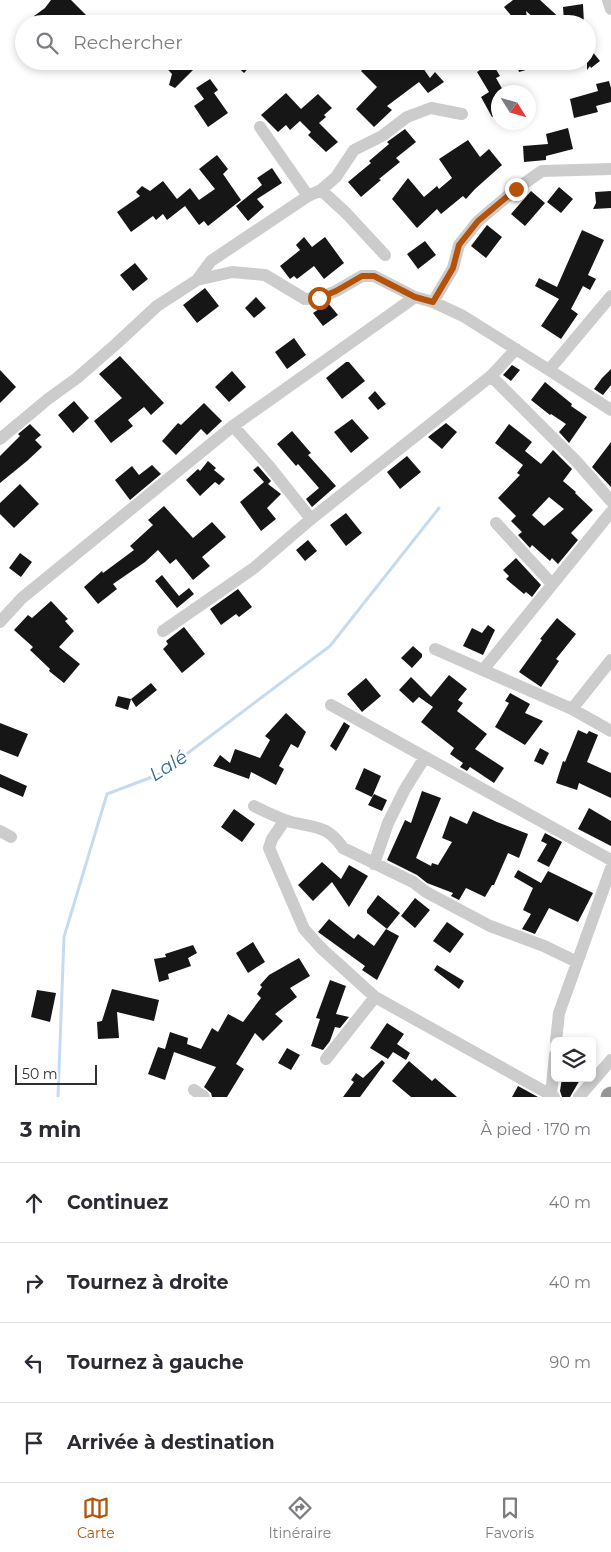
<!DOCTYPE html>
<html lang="fr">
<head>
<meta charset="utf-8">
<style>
	body { margin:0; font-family:Montserrat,sans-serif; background:#f2f2f3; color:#2b2b33 }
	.controls { position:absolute; right:15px; bottom:15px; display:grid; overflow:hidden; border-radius:8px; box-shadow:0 2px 8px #0003 }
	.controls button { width:45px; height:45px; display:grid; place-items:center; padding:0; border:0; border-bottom:1px solid #e1e1e2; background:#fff; color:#2b2b33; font:25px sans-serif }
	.compass { position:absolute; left:491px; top:85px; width:45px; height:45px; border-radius:50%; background:#fff; box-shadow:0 2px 8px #0003; rotate:127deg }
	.scale { position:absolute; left:15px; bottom:12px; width:82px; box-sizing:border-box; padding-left:5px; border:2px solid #2f2f2f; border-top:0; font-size:14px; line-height:18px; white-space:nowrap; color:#2f2f2f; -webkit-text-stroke:4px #fff; paint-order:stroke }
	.stop { position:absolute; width:15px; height:15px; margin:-11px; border:4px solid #b45309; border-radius:50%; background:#fff }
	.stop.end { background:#b45309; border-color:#fff; box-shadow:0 1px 5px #0008 }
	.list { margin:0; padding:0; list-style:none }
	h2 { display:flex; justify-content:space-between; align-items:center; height:65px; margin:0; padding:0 20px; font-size:21px }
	h2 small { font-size:16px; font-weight:400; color:#7c7c81 }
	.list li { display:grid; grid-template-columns:32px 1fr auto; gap:15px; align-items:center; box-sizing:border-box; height:80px; padding:0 20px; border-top:1px solid #e1e1e2 }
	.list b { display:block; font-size:19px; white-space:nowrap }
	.list em { font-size:16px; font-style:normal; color:#7c7c81 }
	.icon { flex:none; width:28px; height:28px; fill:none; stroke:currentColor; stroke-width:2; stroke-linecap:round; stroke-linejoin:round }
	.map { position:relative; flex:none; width:611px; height:1097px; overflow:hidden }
	.search { position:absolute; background:#fff; box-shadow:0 2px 8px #0003; left:15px; right:15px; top:15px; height:55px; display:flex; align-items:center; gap:12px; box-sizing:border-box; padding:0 18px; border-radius:28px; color:#7c7c81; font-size:19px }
	.sheet { height:385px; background:#fff }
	nav { display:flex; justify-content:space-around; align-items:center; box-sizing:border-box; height:70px; border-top:1px solid #e1e1e2; background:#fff; font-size:14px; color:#7c7c81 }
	nav a { display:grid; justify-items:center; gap:2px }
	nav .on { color:#b45309 }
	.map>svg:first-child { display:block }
</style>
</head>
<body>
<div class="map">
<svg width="611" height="1097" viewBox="0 0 611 1097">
	<rect width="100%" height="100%" fill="#fff"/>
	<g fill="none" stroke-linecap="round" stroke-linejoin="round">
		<path stroke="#c6dcee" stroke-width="3" d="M58,1097L64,937L107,794L160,774L330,646L439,508"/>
	</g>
	<path fill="#161616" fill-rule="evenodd" d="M51,0H71L95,24H40L34,16L45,8Z
		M513,0H540L564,22L563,7L583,4L584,24H541L526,11L528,24H518L504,7Z
		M587,45L600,61L591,68L590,66L587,70Z
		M160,61H188L195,68L175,88L169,85L172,74Z
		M231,61H255L244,73Z
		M372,61H418L430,78L435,72L444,82L428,93L419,82L387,106L392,110L374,127L356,109L377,87L361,71Z
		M488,61H491L500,76L496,78L504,92H498V113L492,117L481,97L489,92L477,72L483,68L481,65Z
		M516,61H546V64L519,72Z
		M210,79L218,90L214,93L228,113L208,127L194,106L204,99L196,88Z
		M609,81L611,88V102L596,106L598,112L574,118L570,99L598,91L596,84Z
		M286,93L301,109L318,94L332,108L324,115L326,117L319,123L338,142L326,152L308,135L311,132L300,121L290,130L286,125L278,132L261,115Z
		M568,128L573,149L546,156V160L524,162L523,146L548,144L546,134Z
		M405,129L416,142L396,158L400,162L379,179L381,180L361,197L348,182L371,163L369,161L389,144L387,142Z
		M468,140L480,157L489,149L502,165L475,189L466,199L463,196L441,214L437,209L417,228L392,199L408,178L424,197L437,186L439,189L452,178L439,159Z
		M217,155L228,169L223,174L241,200L208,226L204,221L199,225L185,206L167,220L163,214L156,220L153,216L131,232L117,212L140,196L136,192L142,186L150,191L163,181L177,199L190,188L199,200L215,189L199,169Z
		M272,168L282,183L257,199L264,207L248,221L236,206L262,185L257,178Z
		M559,187L573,199L561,213L547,202Z
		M531,191L545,203L525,226L511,214Z
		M611,191V208L593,209L596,203L595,192Z
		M487,225L502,237L486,258L471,246Z
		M582,230L604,240L588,275L596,279L590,290L583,286L571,309L578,314L561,339L541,326L559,299L535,286L539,278L557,287Z
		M304,237L312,247L325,237L344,263L324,279L314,266L297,279L294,276L290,279L280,266L300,250L296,245Z
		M425,241L436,255L418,269L407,254Z
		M135,263L148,279L133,291L120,275Z
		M205,288L219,306L197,323L183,305Z
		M256,297L266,308L254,318L245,308Z
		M328,303L338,315L323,326L313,313Z
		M294,338L306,355L287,369L275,352Z
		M120,356L164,403L151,415L144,407L128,420L133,426L111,443L94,421L122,398L99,374Z
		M346,362H349L365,381L342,399L326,378Z
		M512,365L520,370L511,381L503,375Z
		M611,369V385L603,395L594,389L602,378Z
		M0,370L16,387L0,403Z
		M232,371L246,387L229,402L215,387Z
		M545,382L572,404L571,406L587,417L569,443L559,432L566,424L551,414L550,415L531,400Z
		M375,391L386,404L378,410L368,398Z
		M74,401L89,418L73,433L58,415Z
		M204,403L222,421L207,435L201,429L176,455L162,441L178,423L181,425Z
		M352,419L369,438L351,453L334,432Z
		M446,423L457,432L442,449L428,437Z
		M30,424L41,435L35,440L42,447L27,461L0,483V456L20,436L18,434Z
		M509,424L532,442L525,451L541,464L553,450L572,469L563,481L576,492L575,493L593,510L571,533L578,540L558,564L552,558L550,561L532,545L530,548L518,535L522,532L511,521L516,516L498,498L520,475L517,473L523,465L495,443ZM549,497L564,509L544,526L532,515Z
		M292,431L311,453L308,455L336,486L312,507L306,499L319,488L298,464L296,466L277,444Z
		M611,442V487L592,467Z
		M407,456L421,472L400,489L387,472Z
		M208,461L216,468L214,470L225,479L219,485L215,482L200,496L186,480L198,469L200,471Z
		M152,465L161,474L130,500L115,480L132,466L139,475Z
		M258,466L271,481L268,484L281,494L267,508L276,519L261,531L240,502L264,482L253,470Z
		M20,484L39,504L14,528L0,514V503Z
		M164,506L193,538L212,522L226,537L202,557L210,566L193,580L176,559L170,564L158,550L145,562L113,584L117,589L98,604L84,587L102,571L103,573L134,550L130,546L153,525L148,520Z
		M346,513L362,533L346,546L330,525Z
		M308,540L317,551L305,561L296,550Z
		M20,553L32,562L21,577L9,568Z
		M516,558L541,585L532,597L526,592L524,594L506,579L509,576L503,570Z
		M162,575L179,596L189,588L194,594L177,608L155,581Z
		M238,589L252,607L239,617L236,614L221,625L210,609Z
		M51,601L68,619L65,621L74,631L59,647L80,664L64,683L49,671L50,669L30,650L33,647L14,630L28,615L32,618Z
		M557,618L576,634L556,659L559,661L541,687L519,672L542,640L540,639Z
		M488,625L495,630L483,655L463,646L472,628L482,633Z
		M184,627L205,654L182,673L163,649L168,644L166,641Z
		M413,646L422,654V657L412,668L401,658Z
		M449,675L467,689L458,700L463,703L457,711L487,734L475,749L504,768L494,783L470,767L467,771L460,767L463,763L450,754L454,748L421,722L433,707L419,697L413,703L399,690L411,677L431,697Z
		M366,678L381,696L362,712L347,694Z
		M151,683L157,690L136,707L131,699Z
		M510,693L530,704L525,713L543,721L525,745L495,727L509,703L505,701Z
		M118,696L131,699L128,710L115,706Z
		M286,713L306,732L298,748L291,744L279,766L284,769L276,785L251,772L249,779L213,766L220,755L230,763L235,749L260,758L270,740L265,736Z
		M344,722L350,726L336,751L330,746Z
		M0,723L28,734L18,757L0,750Z
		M578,730L587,734L589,731L598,735L587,762L611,773V798L579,783L577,790L556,783L563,761L565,762Z
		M540,748L549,753L543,765L534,761Z
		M364,768L381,776L372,797L355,789Z
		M0,774L27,786L23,797L0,787Z
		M422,791L441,798L416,858L431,866L432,863L438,865L452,842L442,838L450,816L467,824L473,811L497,822L528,834L519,858L508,853L494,885H492L485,897L466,888L459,900L451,896L453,893L427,883L417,875L387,860L405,820L411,823Z
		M374,794L387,800L382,811L368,805Z
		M589,808L611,821V846L578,829Z
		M234,809L255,824L242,842L221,827Z
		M545,833L562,842L549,867L537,861L547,844L541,841Z
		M322,862L341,879L349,865L368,876L349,907L332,882L313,901L298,885Z
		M518,870L541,883L548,871L593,893L578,922L549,908L535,934L522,929L531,914L523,910L533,888L514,877Z
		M378,895L400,913L387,929L367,913V910Z
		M415,898L430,910L415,928L401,916Z
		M329,919L354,939L358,934L374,946L386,929L399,936L377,980L362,970L365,966L318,932Z
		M447,922L464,934L450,953L433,941Z
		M253,942L265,962L248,973L236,953Z
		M193,945L197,953L188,958L191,966L168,974L169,979L159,982L154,959L166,957L165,954Z
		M299,958L310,976L290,988L297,997L275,1014L283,1021L263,1041L255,1033L236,1064L244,1069L227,1097H212L211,1093L204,1087L216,1067L174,1052L165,1080L148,1074L158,1047L165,1049L170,1032L188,1038L187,1044L201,1049L212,1028L218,1032L228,1014L243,1022L261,998L257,994L262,987L260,985L269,975Z
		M437,965L464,981L459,989L434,970Z
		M330,980L346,986L336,1014L349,1017L340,1028L335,1027L330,1041L323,1050L311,1046L320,1019L316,1018Z
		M112,989L159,1000L154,1021L117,1012L119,1038L98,1039L97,1022L102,1021Z
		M37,990L56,993L50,1022L31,1017Z
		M387,1023L404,1034L397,1044L410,1053L406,1060L393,1052L388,1059L370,1048Z
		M287,1048L300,1055L291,1070L278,1063Z
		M382,1060L385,1063L360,1097H343L354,1082L351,1080L356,1073L363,1078Z
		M409,1061L432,1081L435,1078L457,1097H411L392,1081Z
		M562,1078H581L570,1097H562L560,1091Z
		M518,1086L538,1097H512Z"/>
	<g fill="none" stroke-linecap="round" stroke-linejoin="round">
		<path stroke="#ccc" stroke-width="12" d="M608,0L611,9
			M260,127L308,196
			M321,190L336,177L354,150L382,136L407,117L431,108L462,114
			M197,280L232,272L265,275L305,299L319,298L336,291L362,276H374L415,297L433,302L463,316L549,370L611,410
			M433,302L453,268L459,245L478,221L516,189L542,171L611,169
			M549,370L611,296
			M491,376L577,462L611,501
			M233,426L269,466L311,519
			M0,439L48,399L77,378L115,345L157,306L197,280L211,261L308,196L321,190L346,213L385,255
			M496,523L552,584
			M0,622L22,598L233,426L415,297
			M163,631L254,568L311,519L491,376L516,349
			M435,649L572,709L611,731
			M483,670L611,512
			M331,705L611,860
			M572,709L611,660
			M254,806C266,812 278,818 291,822C316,828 327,825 343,848L413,882L426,892L490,926L544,946L577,962
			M285,820L272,839L269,848L304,929L321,948L375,997L551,1095
			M0,831L11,837
			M374,864L388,823L405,789L425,757
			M556,1041L559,1013L611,868
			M326,1059L375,997
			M194,1090L204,1097
			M554,1097L551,1095L555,1055
			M579,1097L611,1060"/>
		<path stroke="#969696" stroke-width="19" d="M610,1097L611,1096"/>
	</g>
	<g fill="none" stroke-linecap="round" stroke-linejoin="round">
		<path stroke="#b45309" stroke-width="6" d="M319,298L336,291L362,276H374L415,297L433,302L453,268L459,245L478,221L516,189"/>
	</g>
	<g text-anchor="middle" stroke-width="5" stroke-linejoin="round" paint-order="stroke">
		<g font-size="19" font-style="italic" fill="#376b96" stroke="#fff">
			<text transform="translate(168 765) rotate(-32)" y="7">Lalé</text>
		</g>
	</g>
</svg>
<div class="controls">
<button><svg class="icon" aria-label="layers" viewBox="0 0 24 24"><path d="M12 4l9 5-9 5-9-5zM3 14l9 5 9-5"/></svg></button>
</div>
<svg class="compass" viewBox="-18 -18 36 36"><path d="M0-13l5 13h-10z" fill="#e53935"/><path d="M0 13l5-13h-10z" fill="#7c7c81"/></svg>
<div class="scale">50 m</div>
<div class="stop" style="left:319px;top:298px"></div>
<div class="stop end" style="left:516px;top:189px"></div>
<div class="search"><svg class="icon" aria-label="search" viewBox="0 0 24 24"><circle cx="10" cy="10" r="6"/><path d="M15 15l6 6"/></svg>Rechercher</div>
</div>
<section class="sheet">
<h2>3 min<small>À pied · 170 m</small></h2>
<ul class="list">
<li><svg class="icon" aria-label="ahead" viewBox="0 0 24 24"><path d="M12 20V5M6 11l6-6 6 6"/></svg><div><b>Continuez</b></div><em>40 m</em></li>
<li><svg class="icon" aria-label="right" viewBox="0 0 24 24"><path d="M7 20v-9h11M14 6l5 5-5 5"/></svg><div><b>Tournez à droite</b></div><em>40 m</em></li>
<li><svg class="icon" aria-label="left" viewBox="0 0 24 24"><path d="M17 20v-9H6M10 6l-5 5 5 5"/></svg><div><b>Tournez à gauche</b></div><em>90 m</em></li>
<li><svg class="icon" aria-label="arrive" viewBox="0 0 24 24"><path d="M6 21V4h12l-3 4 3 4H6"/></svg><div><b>Arrivée à destination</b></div></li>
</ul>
</section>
<nav>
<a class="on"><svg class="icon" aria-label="map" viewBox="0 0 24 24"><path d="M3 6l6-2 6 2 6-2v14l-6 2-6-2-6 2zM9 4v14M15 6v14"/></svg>Carte</a>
<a><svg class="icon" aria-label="directions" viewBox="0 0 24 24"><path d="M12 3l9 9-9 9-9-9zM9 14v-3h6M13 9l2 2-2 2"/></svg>Itinéraire</a>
<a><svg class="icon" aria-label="saved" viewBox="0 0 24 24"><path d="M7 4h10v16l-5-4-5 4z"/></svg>Favoris</a>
</nav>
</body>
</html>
